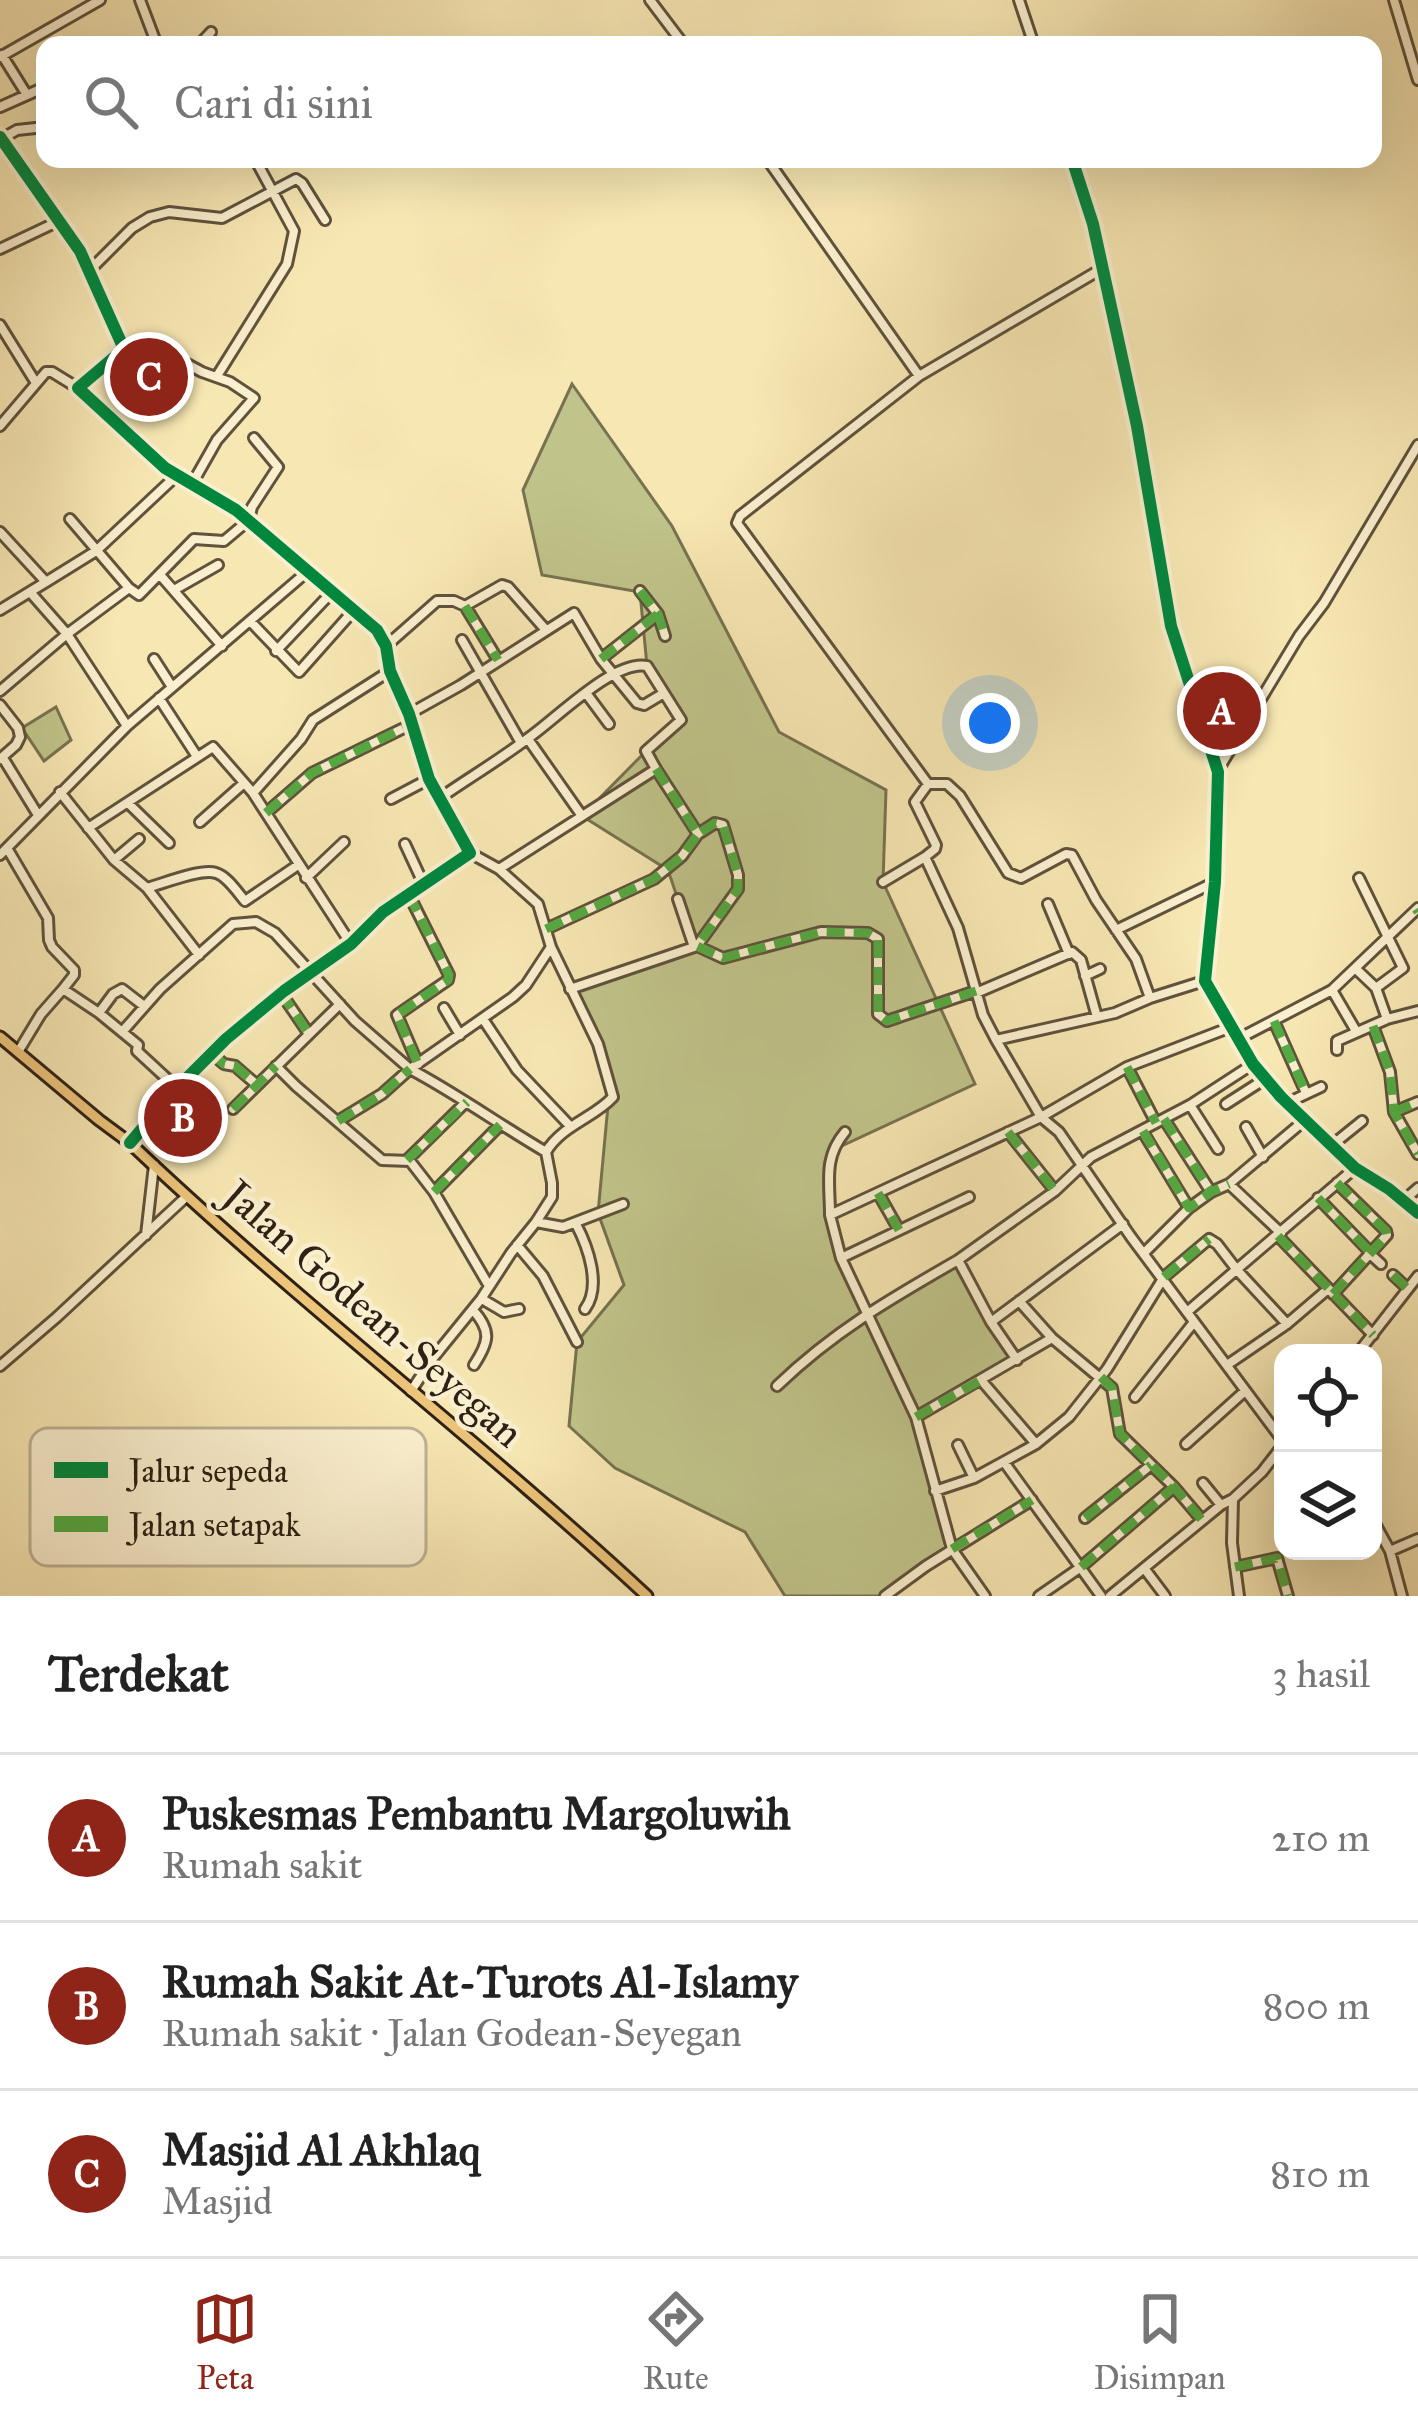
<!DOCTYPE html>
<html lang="id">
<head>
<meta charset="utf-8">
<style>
	body { margin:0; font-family:"IM FELL Great Primer",serif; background:#f2f2f2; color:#222 }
	.controls { position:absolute; right:36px; bottom:36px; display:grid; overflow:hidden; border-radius:24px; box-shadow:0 12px 48px #0002 }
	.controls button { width:108px; height:108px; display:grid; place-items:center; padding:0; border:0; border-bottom:3px solid #e0e0e0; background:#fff; color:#222; font:60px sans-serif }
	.you { position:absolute; left:990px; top:723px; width:42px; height:42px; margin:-30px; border:9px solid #fff; border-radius:50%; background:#1a73e8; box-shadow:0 0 0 18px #1a73e833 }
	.badge { display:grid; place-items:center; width:78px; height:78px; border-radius:50%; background:#8f2418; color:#fff; font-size:39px; font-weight:700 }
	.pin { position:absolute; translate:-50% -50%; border:6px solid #fff; box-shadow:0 3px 12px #0006 }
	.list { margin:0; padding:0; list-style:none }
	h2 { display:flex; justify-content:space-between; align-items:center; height:156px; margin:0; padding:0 48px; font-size:51px }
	h2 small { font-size:39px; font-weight:400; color:#767676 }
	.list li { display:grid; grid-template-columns:78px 1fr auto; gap:36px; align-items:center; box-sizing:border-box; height:168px; padding:0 48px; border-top:3px solid #e0e0e0 }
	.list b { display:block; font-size:45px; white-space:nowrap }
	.list p { margin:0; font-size:39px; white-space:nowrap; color:#767676 }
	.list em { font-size:39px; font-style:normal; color:#767676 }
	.icon { flex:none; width:66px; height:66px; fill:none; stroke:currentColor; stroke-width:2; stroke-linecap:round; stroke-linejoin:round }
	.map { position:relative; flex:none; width:1418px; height:1596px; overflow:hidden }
	.search { position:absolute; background:#fff; box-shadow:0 12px 48px #0002; left:36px; right:36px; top:36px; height:132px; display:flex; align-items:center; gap:30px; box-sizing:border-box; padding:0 42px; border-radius:24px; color:#767676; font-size:45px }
	.sheet { height:660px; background:#fff }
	nav { display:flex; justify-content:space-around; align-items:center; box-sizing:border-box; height:168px; border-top:3px solid #e0e0e0; background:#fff; font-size:33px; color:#767676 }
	nav a { display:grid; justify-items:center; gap:6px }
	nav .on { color:#8f2418 }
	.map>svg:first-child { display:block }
</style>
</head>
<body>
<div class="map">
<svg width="1418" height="1596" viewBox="0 0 1418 1596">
	<rect width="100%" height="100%" fill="#f7e7b3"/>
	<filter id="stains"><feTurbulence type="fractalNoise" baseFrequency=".00167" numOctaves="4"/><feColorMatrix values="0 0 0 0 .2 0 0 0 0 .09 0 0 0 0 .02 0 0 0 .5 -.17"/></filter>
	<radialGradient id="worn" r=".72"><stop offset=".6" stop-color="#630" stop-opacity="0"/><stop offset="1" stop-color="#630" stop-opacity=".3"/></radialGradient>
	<path fill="#c0c48a" stroke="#777250" stroke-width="3" d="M572,384L672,526L779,732L886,790L883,882L975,1084L831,1151L830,1215L841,1258L867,1312L960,1258L1017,1360L916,1417L952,1549L882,1596H785L745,1532L615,1468L569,1426L577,1342L624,1285L598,1213L610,1084L570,989L694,947L668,870L582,816L646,751L678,724L647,666L640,592L542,575L523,490Z
		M56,707L71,740L44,761L22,728Z"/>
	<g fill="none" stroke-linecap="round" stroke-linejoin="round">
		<defs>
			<path id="minor" d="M140,0L157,45
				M650,0L684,45
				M1019,0L1034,45
				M1394,0L1418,80
				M199,45L211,32
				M2,55L27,95
				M0,57L100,0
				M0,107L45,87
				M0,137L80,251L124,349L78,388L165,468L236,510L377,630L386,646L390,671L409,714L429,779L470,853L383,912L351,944L284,991L226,1039L177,1088L130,1143
				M1,139L17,130L45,127
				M767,159L919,376
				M1072,159L1093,224L1137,426L1171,626L1218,772L1215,882L1205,981L1253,1064L1281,1097L1355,1168L1389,1189L1418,1213
				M0,249L59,221
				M1103,268L919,376L740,516L737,523L928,784H947L960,796L1008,873L1021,878L1066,854L1072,855L1096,900L1136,959L1150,998
				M89,271L132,228L150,217L169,212L222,218L296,179L302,183L325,220
				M0,325L36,383
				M124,349L150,344L202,372L230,382L254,398L217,440L192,484
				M217,376L287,264L294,231L255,159
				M0,426L46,372H52L78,388
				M70,519L129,588
				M0,532L46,582L96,551L177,475
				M161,576L222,646
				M174,590L218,565
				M640,591L658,614L665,636
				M30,592L67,634L127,726
				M465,606L498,660
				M0,610L46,582
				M251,622L299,672L354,610
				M462,640L521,743
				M386,646L437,601H454L465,606L502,585L508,587L545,629
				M276,651L332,592
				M154,659L172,687
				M601,659L658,614
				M0,691L67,634L129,588L139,595L194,539L224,541L249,520L252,507L278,467L254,438
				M586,693L609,724
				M159,698L196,755
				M0,705L18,728L20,737L16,745L0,759
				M409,714L461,685L574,613L601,659L637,703L644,705L664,693
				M528,739L582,816
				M3,758L38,815
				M656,769L698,834L715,823L723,825L738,875V889L697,946L723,958L821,932L868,933L878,939V1014L887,1021L976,991
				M1218,770L1299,636L1324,603L1418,445
				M928,784L915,802L936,845L935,849L925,857L958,928L983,1015L996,1040
				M60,792L114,860L147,888L199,955
				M253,793L301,739L313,720L390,671
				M440,798C469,778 499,760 527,739C555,720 614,659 647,666L681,720L646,751L656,769L499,869
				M391,799L429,779
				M129,804L169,843
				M266,813L312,773L412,724
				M200,822L244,783
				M88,828L213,747L253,793L351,944
				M405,844L424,885
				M7,848L48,918L49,940L52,947L74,970V975L63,989L99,1013L138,1045L137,1051L177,1088
				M0,855L127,726L308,571
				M114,860L139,839
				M306,878L344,842
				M1359,878L1403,968L1376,988
				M883,882L925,857
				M147,888C162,884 201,868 216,873C227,876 238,893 245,901L298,865
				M409,895L449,975L448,980L397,1015L418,1064
				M678,899L694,947
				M1048,904L1069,954
				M546,929L654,879L682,856L698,834
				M1116,930L1215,882
				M1356,969L1376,988L1387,1019L1418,1011
				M1085,976L1100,969
				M1204,981L1150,998L1115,1013L996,1040L1041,1117L1059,1132L1131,1237L1283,1441
				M570,989L697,946
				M1332,990L1356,1031
				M281,993L309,1034
				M976,993L1072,952L1081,960L1097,1017
				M444,1008L460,1035
				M99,1013L113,994L122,989L144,1006
				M483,1019L517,1070L570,1126
				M1274,1021L1306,1093
				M1373,1026L1390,1072L1394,1112L1418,1154
				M122,1032L160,989L233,924L256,922L275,933L355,1021L410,1069L513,997L526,985L551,947
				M1238,1039L1332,990L1418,908
				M1337,1050V1041L1387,1019
				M18,1052L41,1014L63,989
				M211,1053L224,1064L235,1066L257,1085
				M276,1066L296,1086L382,1160L410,1161L434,1192L489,1286
				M1127,1067L1156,1123
				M1287,1103L1321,1087
				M1226,1104L1265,1079
				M1190,1105L1218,1149
				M233,1109L340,1004
				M1394,1112L1418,1102
				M1164,1119L1211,1192
				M338,1121L382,1094L410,1069C457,1094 500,1125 546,1152
				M1246,1127L1263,1157
				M1008,1132L1055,1191
				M1143,1132L1189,1208
				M1331,1146L1362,1121
				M408,1159L466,1102
				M1229,1184L1281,1233
				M434,1192L500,1125
				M878,1193L899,1230
				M1318,1198L1370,1252
				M1403,1201L1418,1188
				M830,1215C830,1182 823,1158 845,1132
				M536,1222L563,1227L623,1204
				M576,1224C588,1247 602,1286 585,1309
				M146,1235L154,1165
				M1278,1236L1373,1335
				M517,1245L543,1276L577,1342
				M1144,1253L1189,1208L1211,1192L1229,1184L1305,1120
				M1369,1253L1381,1264
				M841,1258L969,1197
				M1393,1275L1408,1289
				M1333,1294L1387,1235L1386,1231L1337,1183
				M482,1299L504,1312L519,1309
				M1019,1301L1052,1338L1112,1388L1120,1434L1174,1487L1202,1520
				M473,1310C492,1331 489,1342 474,1365
				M1187,1312L1355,1168
				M991,1322L1123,1224
				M1358,1353L1418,1276
				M1017,1360L991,1322L958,1260L1055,1191L1091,1157L1190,1105L1253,1064
				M1227,1365L1287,1324L1328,1289
				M0,1366L57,1317L187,1196
				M981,1380L1036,1444
				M777,1386C833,1332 890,1299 958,1260
				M411,1391L433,1358L481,1299L511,1253L536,1222L552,1197V1183L546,1152C562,1125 594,1118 613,1097L598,1044L551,947L538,904L499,869L470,853
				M1135,1397L1194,1322
				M916,1417L1052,1338
				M1186,1444L1245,1391
				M958,1445L974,1478
				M1004,1462L1101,1596
				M1203,1483L1221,1505
				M935,1491L974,1478L1036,1444L1069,1417L1107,1369L1164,1277L1209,1239L1217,1244L1237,1270L1287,1324
				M1085,1518L1151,1465
				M1373,1520L1390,1551
				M1235,1567L1277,1558L1288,1596
				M1144,1568L1165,1596
				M885,1596L926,1566L1032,1500
				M985,1596L952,1549L916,1417L841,1258L830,1215L1041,1117L1127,1067L1231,1027
				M1039,1596L1081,1567L1174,1487
				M1110,1596L1221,1505L1233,1499
				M1239,1596L1232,1543L1233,1499L1262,1472L1283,1445
				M1402,1596L1390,1551L1418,1539"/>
			<path id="major" d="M0,1037L99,1120L130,1143C296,1301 479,1440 647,1596"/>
		</defs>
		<use href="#minor" stroke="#60523c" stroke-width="14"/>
		<use href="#major" stroke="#2e2115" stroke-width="15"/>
		<use href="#minor" stroke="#faefce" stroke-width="8"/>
		<use href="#major" stroke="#ecc47a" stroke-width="9"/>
		<path stroke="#54aa42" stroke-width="9" stroke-dasharray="18 9" stroke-linecap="butt" d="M640,591L658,614L665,636
			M465,606L498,660
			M601,659L658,614
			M656,769L698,834L715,823L723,825L738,875V889L697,946L723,958L821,932L868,933L878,939V1014L887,1021L976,991
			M266,813L312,773L412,724
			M409,895L449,975L448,980L397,1015L418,1064
			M1416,909L1418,912
			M546,929L654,879L682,856L698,834
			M281,993L309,1034
			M1274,1021L1306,1093
			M1373,1026L1390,1072L1394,1112L1418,1154
			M211,1053L224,1064L235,1066L257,1085
			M1127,1067L1156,1123
			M233,1109L276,1066
			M1394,1112L1418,1102
			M1164,1119L1211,1192
			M338,1121L382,1094L410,1069
			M1143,1131L1189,1208L1211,1192L1229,1184
			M1008,1132L1055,1191
			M407,1160L467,1102
			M434,1192L500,1125
			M878,1193L899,1230
			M1318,1198L1370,1252
			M1278,1236L1373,1335
			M1393,1275L1408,1289
			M1164,1277L1209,1239
			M1333,1294L1387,1235L1386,1231L1337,1183
			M1101,1377L1112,1388L1120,1434L1174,1487L1202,1520
			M916,1417L981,1380
			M1085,1518L1151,1465
			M952,1549L1032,1500
			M1081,1567L1174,1487
			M1235,1567L1277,1558L1288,1596"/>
		<defs>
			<path id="cycleway" d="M0,137L80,251L124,349L78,388L165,468L236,510L377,630L386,646L390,671L409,714L429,779L470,853L383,912L351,944L284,991L226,1039L177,1088L130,1143
				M1072,159L1093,224L1137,426L1171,626L1218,772L1215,882L1205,981L1253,1064L1281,1097L1355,1168L1389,1189L1418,1213"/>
		</defs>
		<use href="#cycleway" stroke="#faefce" stroke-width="20"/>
		<use href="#cycleway" stroke="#00873e" stroke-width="12"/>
	</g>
	<g text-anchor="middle" stroke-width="9" stroke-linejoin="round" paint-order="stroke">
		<g font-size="42" fill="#2e2115" stroke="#faefce">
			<text transform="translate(374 1313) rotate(41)" y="15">Jalan Godean-Seyegan</text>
		</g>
	</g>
	<rect x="30" y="1428" width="396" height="138" rx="18" fill="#faefce" stroke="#bdb196" stroke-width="3"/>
	<rect x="54" y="1462" width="54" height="16" fill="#00873e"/>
	<rect x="54" y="1516" width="54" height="16" fill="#54aa42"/>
	<g font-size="33" fill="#2e2115">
		<text x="129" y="1482">Jalur sepeda</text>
		<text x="129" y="1536">Jalan setapak</text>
	</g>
	<rect width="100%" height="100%" filter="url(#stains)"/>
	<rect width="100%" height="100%" fill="url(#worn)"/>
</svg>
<div class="controls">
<button><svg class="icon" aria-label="locate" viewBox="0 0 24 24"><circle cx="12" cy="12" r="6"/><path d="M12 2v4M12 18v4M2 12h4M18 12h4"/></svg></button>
<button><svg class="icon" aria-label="layers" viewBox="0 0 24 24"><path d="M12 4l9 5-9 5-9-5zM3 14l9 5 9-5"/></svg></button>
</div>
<div class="you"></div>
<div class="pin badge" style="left:1222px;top:711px">A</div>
<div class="pin badge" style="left:183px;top:1118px">B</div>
<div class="pin badge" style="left:149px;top:377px">C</div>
<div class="search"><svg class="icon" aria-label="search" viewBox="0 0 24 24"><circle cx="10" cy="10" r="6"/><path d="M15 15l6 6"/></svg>Cari di sini</div>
</div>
<section class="sheet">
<h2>Terdekat<small>3 hasil</small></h2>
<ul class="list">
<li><span class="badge">A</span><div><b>Puskesmas Pembantu Margoluwih</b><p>Rumah sakit</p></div><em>210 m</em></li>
<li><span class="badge">B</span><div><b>Rumah Sakit At-Turots Al-Islamy</b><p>Rumah sakit · Jalan Godean-Seyegan</p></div><em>800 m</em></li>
<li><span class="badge">C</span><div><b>Masjid Al Akhlaq</b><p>Masjid</p></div><em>810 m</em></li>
</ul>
</section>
<nav>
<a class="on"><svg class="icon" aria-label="map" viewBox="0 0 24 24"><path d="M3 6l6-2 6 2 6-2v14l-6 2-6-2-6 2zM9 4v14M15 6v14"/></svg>Peta</a>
<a><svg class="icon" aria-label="directions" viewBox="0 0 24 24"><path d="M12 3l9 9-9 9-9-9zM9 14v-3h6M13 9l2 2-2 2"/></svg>Rute</a>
<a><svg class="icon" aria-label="saved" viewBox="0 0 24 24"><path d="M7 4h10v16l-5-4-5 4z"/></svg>Disimpan</a>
</nav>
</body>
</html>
